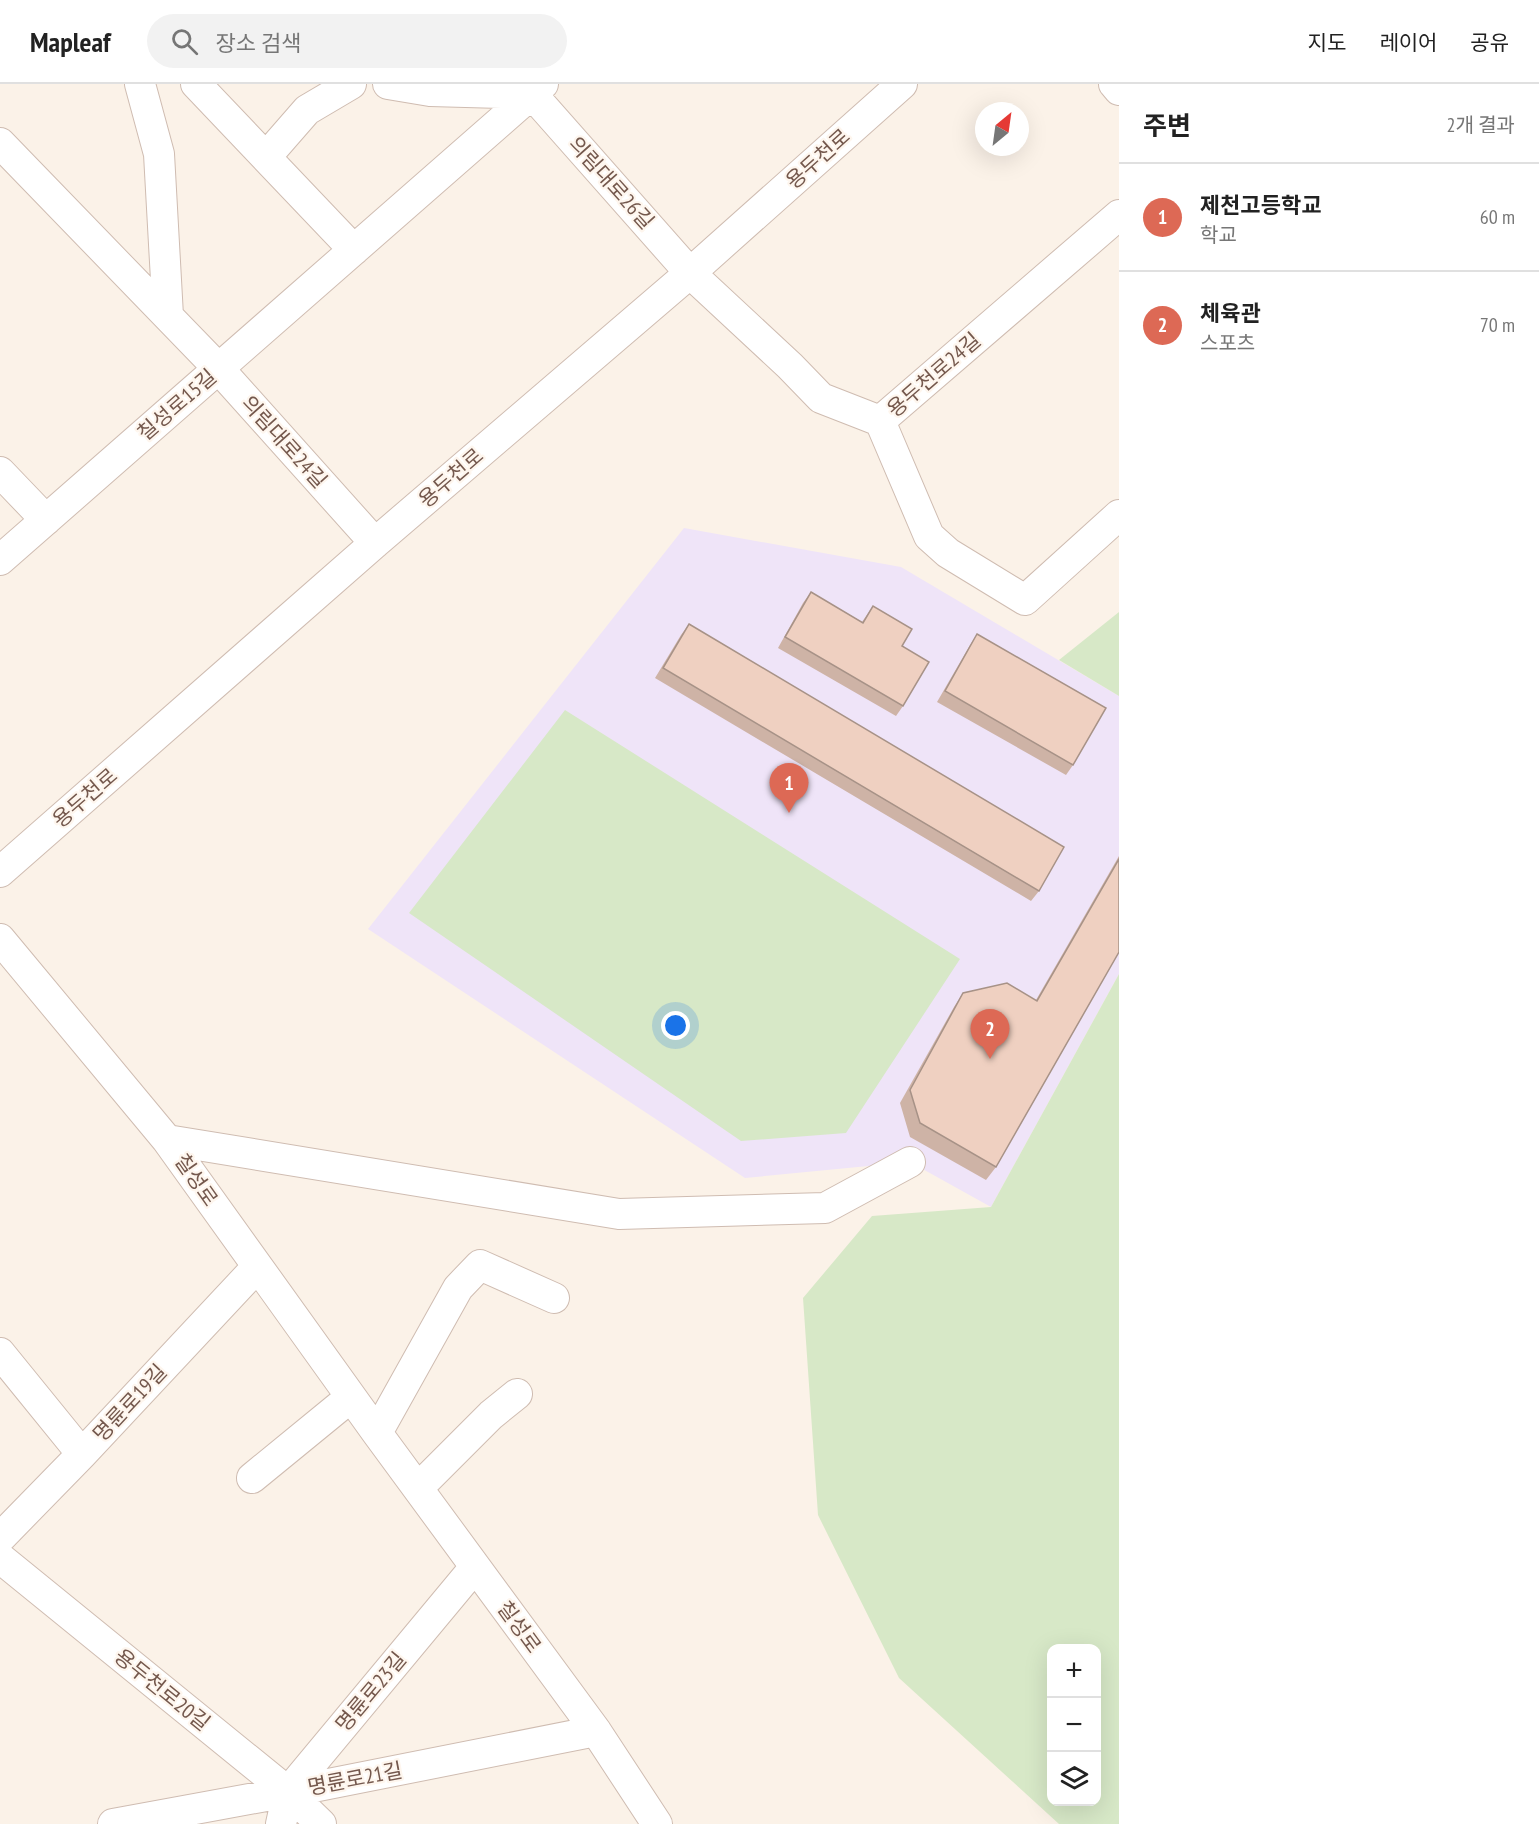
<!DOCTYPE html>
<html lang="ko">
<head>
<meta charset="utf-8">
<style>
	body { margin:0; font-family:"PT Sans Narrow","Noto Sans KR",sans-serif; background:#f2f2f2; color:#222 }
	.controls { position:absolute; right:18px; bottom:18px; display:grid; overflow:hidden; border-radius:12px; box-shadow:0 6px 24px #0002 }
	.controls button { width:54px; height:54px; display:grid; place-items:center; padding:0; border:0; border-bottom:2px solid #e0e0e0; background:#fff; color:#222; font:30px sans-serif }
	.compass { position:absolute; left:975px; top:18px; width:54px; height:54px; border-radius:50%; background:#fff; box-shadow:0 6px 24px #0002; rotate:29deg }
	.you { position:absolute; left:676px; top:942px; width:21px; height:21px; margin:-15px; border:4px solid #fff; border-radius:50%; background:#1a73e8; box-shadow:0 0 0 9px #1a73e833 }
	.badge { display:grid; place-items:center; width:39px; height:39px; border-radius:50%; background:#dd6955; color:#fff; font-size:20px; font-weight:700 }
	.pin { position:absolute; translate:-50% -50px; filter:drop-shadow(0 2px 3px #0008) }
	.pin::after { content:''; position:absolute; top:32px; width:21px; height:18px; background:inherit; clip-path:polygon(0 0,100% 0,50% 100%) }
	.list { margin:0; padding:0; list-style:none }
	h2 { display:flex; justify-content:space-between; align-items:center; height:78px; margin:0; padding:0 24px; font-size:26px }
	h2 small { font-size:20px; font-weight:400; color:#767676 }
	.list li { display:grid; grid-template-columns:39px 1fr auto; gap:18px; align-items:center; box-sizing:border-box; height:108px; padding:0 24px; border-top:2px solid #e0e0e0 }
	.list b { display:block; font-size:22px; white-space:nowrap }
	.list p { margin:0; font-size:20px; white-space:nowrap; color:#767676 }
	.list em { font-size:20px; font-style:normal; color:#767676 }
	.icon { flex:none; width:33px; height:33px; fill:none; stroke:currentColor; stroke-width:2; stroke-linecap:round; stroke-linejoin:round }
	.map { position:relative; flex:none; width:1119px; height:1740px; overflow:hidden }
	header { display:flex; align-items:center; gap:36px; box-sizing:border-box; height:84px; padding:0 30px; background:#fff; border-bottom:2px solid #e0e0e0 }
	header strong { font-size:28px }
	nav { display:flex; gap:33px; margin-inline-start:auto; font-size:21px }
	.search { width:420px; height:54px; background:#f2f2f2; display:flex; align-items:center; gap:15px; box-sizing:border-box; padding:0 21px; border-radius:33px; color:#767676; font-size:22px }
	main { display:flex }
	aside { flex:1; background:#fff }
	.map>svg:first-child { display:block }
</style>
</head>
<body>
<header>
<strong>Mapleaf</strong>
<div class="search"><svg class="icon" aria-label="search" viewBox="0 0 24 24"><circle cx="10" cy="10" r="6"/><path d="M15 15l6 6"/></svg>장소 검색</div>
<nav><a>지도</a><a>레이어</a><a>공유</a></nav>
</header>
<main>
<div class="map">
<svg width="1119" height="1740" viewBox="0 0 1119 1740">
	<rect width="100%" height="100%" fill="#fbf2e8"/>
	<path fill="#efe4f8" d="M684,444L901,483L1119,612V890L991,1123L910,1078L745,1094L368,845Z"/>
	<path fill="#d7e8c7" fill-rule="evenodd" d="M1119,528V612L1059,576Z
		M565,626L960,875L846,1049L741,1057L409,829Z
		M1119,890V1740H1059L899,1594L818,1431L803,1214L872,1132L991,1123ZM1096,1564V1718H1052V1564Z"/>
	<g fill="none" stroke-linecap="round" stroke-linejoin="round">
		<defs>
			<path id="minor" d="M140,0L159,70L168,232
				M196,0L354,166
				M388,0L430,7L532,10
				M523,0L690,189L790,282L821,314L880,337L1119,131
				M1114,0L1119,6
				M0,59L219,285L375,459
				M266,73L307,26L351,0
				M880,337L929,452L948,469L1025,516L1119,431
				M0,388L46,436
				M0,476L543,0
				M0,788L375,459L690,189L902,0
				M0,855L167,1056L377,1349L596,1647L657,1740
				M167,1056L619,1130L825,1124L910,1078
				M0,1269L82,1370
				M377,1349L458,1204L480,1181L554,1214
				M252,1394L351,1313
				M418,1404L491,1331L517,1310
				M0,1454L82,1370L257,1183
				M0,1474L288,1708L321,1740
				M113,1740L288,1708L596,1647
				M281,1740L288,1708L475,1483"/>
		</defs>
		<use href="#minor" stroke="#cfbcb1" stroke-width="32"/>
		<use href="#minor" stroke="#fff" stroke-width="30"/>
	</g>
	<path fill="#ceb3a6" d="M811,508L862,538L873,522L902,562L903,622L896,632L778,564L803,519Z
		M689,540L1039,807L1031,817L655,594L681,551Z
		M977,550L1073,681L1066,691L937,618L970,561Z
		M1119,772V868L996,1083L986,1096L910,1053L900,1019L954,923L963,909L1036,916Z"/>
	<path fill="#efd0c1" stroke="#a79287" stroke-width="1.5" d="M811,508L863,539L873,522L912,545L902,562L929,578L903,622L785,553Z
		M689,540L1064,763L1039,807L663,584Z
		M977,550L1106,624L1073,681L945,607Z
		M1119,775V868L996,1083L920,1039L910,1006L963,909L1007,899L1037,917Z"/>
	<g text-anchor="middle" stroke-width="4.5" stroke-linejoin="round" paint-order="stroke">
		<g font-size="21" fill="#74584d" stroke="#fef6ee">
			<text transform="translate(818 75) rotate(-42)" y="7">용두천로</text>
			<text transform="translate(611 99) rotate(48)" y="7">의림대로26길</text>
			<text transform="translate(934 291) rotate(-41)" y="7">용두천로24길</text>
			<text transform="translate(177 321) rotate(-41)" y="7">칠성로15길</text>
			<text transform="translate(284 358) rotate(48)" y="7">의림대로24길</text>
			<text transform="translate(451 394) rotate(-41)" y="7">용두천로</text>
			<text transform="translate(85 714) rotate(-41)" y="7">용두천로</text>
			<text transform="translate(196 1096) rotate(55)" y="7">칠성로</text>
			<text transform="translate(130 1319) rotate(-47)" y="7">명륜로19길</text>
			<text transform="translate(519 1543) rotate(54)" y="7">칠성로</text>
			<text transform="translate(162 1606) rotate(39)" y="7">용두천로20길</text>
			<text transform="translate(371 1608) rotate(-50)" y="7">명륜로23길</text>
			<text transform="translate(355 1695) rotate(-11)" y="7">명륜로21길</text>
		</g>
	</g>
</svg>
<div class="controls">
<button>+</button>
<button>−</button>
<button><svg class="icon" aria-label="layers" viewBox="0 0 24 24"><path d="M12 4l9 5-9 5-9-5zM3 14l9 5 9-5"/></svg></button>
</div>
<svg class="compass" viewBox="-18 -18 36 36"><path d="M0-13l5 13h-10z" fill="#e53935"/><path d="M0 13l5-13h-10z" fill="#767676"/></svg>
<div class="you"></div>
<div class="pin badge" style="left:789px;top:729px">1</div>
<div class="pin badge" style="left:990px;top:975px">2</div>
</div>
<aside>
<h2>주변<small>2개 결과</small></h2>
<ul class="list">
<li><span class="badge">1</span><div><b>제천고등학교</b><p>학교</p></div><em>60 m</em></li>
<li><span class="badge">2</span><div><b>체육관</b><p>스포츠</p></div><em>70 m</em></li>
</ul>
</aside>
</main>
</body>
</html>
